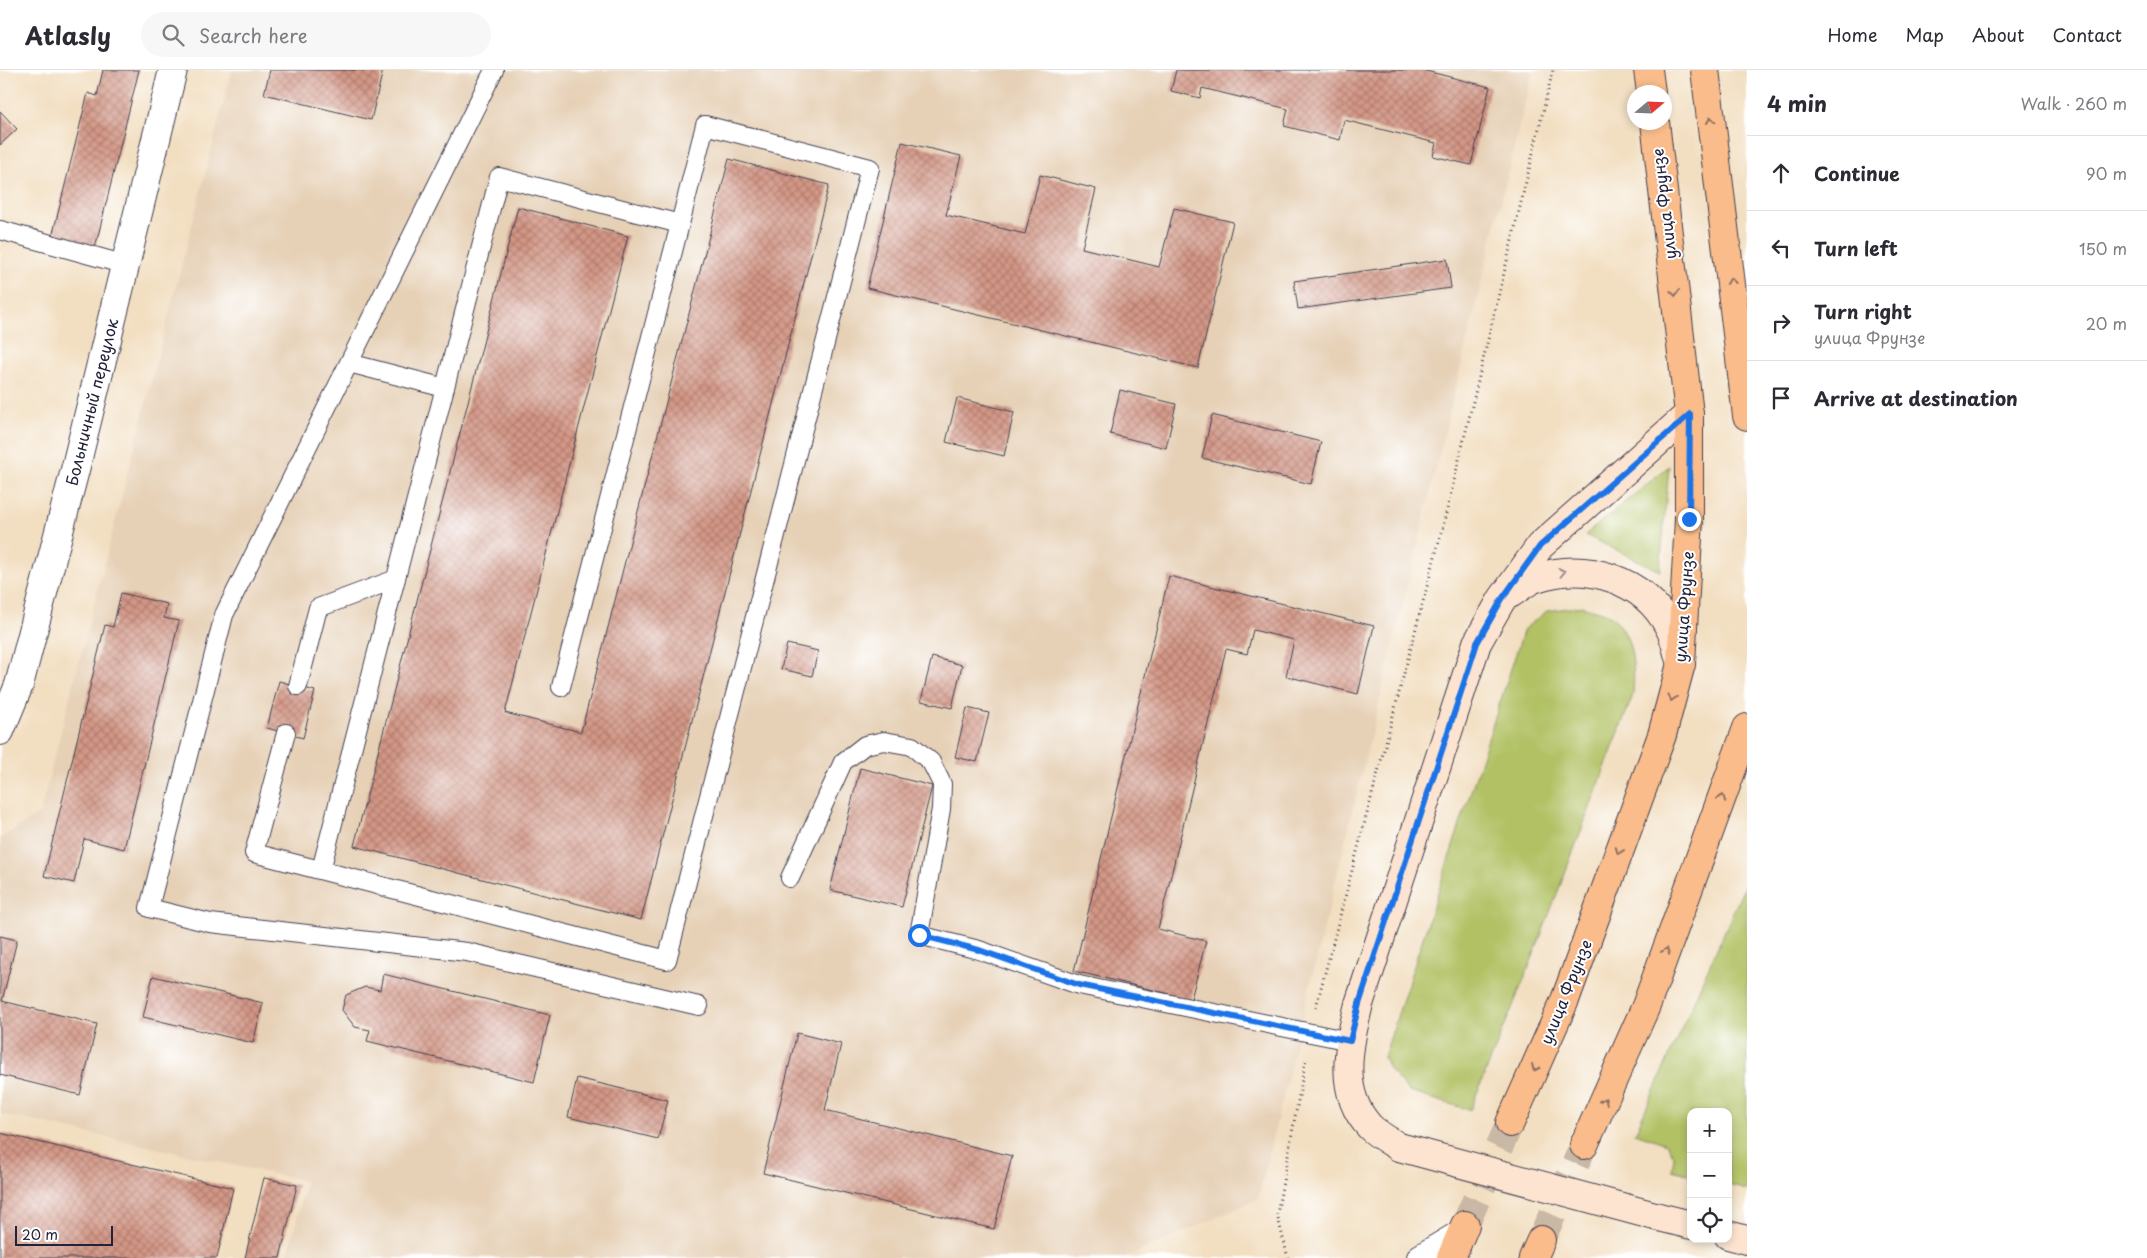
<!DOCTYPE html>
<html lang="en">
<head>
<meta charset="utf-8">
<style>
	body { margin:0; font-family:"Playpen Sans",sans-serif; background:#f7f7f7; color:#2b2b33 }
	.controls { position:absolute; right:15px; bottom:15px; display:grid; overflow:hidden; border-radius:10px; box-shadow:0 2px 8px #0003 }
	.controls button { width:45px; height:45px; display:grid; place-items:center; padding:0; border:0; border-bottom:1px solid #e1e1e2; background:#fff; color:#2b2b33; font:25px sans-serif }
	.compass { position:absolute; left:1627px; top:15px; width:45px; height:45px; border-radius:50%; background:#fff; box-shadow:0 2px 8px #0003; rotate:71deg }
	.scale { position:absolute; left:15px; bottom:12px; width:98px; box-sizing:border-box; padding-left:5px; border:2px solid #22223b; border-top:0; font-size:14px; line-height:18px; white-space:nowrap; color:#22223b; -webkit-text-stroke:4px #fff; paint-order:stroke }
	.stop { position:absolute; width:15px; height:15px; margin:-11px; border:4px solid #1a73e8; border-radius:50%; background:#fff }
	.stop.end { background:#1a73e8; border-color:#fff; box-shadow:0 1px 5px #0008 }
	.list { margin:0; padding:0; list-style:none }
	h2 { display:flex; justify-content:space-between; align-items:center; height:65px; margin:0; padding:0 20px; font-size:21px }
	h2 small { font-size:16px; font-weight:400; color:#7c7c81 }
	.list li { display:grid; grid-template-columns:32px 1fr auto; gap:15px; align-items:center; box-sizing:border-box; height:75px; padding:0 20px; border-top:1px solid #e1e1e2 }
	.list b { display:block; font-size:19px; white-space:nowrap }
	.list p { margin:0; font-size:16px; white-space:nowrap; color:#7c7c81 }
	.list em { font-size:16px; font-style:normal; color:#7c7c81 }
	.icon { flex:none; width:28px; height:28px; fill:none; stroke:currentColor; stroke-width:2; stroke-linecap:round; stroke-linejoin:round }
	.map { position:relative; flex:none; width:1747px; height:1188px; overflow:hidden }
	header { display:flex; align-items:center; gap:30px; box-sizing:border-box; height:70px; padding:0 25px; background:#fff; border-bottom:1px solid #e1e1e2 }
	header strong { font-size:24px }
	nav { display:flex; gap:28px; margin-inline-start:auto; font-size:18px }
	.search { width:350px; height:45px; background:#f7f7f7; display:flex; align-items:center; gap:12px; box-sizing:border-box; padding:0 18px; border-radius:28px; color:#7c7c81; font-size:19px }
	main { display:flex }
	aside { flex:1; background:#fff }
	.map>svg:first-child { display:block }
</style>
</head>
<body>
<header>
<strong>Atlasly</strong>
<div class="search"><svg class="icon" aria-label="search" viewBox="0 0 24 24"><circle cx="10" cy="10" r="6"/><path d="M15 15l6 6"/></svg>Search here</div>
<nav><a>Home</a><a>Map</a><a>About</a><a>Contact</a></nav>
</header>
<main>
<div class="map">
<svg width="1747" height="1188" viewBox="0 0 1747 1188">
	<defs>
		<pattern id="building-cross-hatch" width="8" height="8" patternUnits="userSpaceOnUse" patternTransform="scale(1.25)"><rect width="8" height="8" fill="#d49786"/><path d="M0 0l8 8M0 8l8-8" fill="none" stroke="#ac7b6f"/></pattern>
	</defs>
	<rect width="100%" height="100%" fill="#fff"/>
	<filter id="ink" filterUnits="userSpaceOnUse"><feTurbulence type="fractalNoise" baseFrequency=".02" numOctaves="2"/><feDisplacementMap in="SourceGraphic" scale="10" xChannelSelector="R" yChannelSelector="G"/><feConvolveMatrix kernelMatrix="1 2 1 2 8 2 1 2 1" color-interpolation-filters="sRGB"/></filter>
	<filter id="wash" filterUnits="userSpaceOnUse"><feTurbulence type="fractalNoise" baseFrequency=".0096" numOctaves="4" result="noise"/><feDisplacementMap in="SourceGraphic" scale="20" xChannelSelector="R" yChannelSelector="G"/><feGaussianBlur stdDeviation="1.12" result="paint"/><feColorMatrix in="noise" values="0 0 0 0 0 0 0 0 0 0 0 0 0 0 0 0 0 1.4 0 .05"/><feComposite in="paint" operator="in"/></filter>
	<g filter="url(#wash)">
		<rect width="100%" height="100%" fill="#f2dec0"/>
		<path fill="#e6d0b6" d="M232,0H1533L1258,1129L1124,1188H287L306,1111L0,1044V769L40,743Z"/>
		<path fill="#b1c164" stroke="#6a7250" d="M1669,396L1660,501L1585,465Z
			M1582,536C1590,539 1604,541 1611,546C1634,564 1635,599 1633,625L1529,897L1470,1040L1409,1022L1389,999L1384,987L1524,559L1547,541Z
			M1747,811V1120L1728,1115V1042H1691V1105L1672,1100L1674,1086L1667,1074L1635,1063Z"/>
		<g id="blocks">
			<path fill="url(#building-cross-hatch)" d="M103,0H139L95,178L52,167L88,23L97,26Z
				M270,0H383L371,50L264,24Z
				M1176,0H1422L1490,17L1471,95L1433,86L1436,73L1344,50L1340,70L1284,56L1288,39L1202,18L1200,28L1171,21Z
				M0,41L17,59L0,75Z
				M902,72L961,86L946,145L1025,164L1040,105L1096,119L1082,178L1159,197L1174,138L1233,152L1198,298L867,218Z
				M729,89L829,115L641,850L354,776L518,137L628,166L505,643L581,662Z
				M1447,189L1451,218L1298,239L1294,211Z
				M1120,320L1176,334L1166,378L1110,364Z
				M957,328L1014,342L1004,386L946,372Z
				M1212,345L1321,372L1311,414L1202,388Z
				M1169,506L1374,556L1358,624L1286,606L1294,570L1253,560L1247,584L1226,579L1158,859L1206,871L1191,929L1074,901Z
				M121,523L167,534L164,548L179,551L124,779L84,769L74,813L44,806L105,555L113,557Z
				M787,574L818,581L812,606L781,599Z
				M932,587L962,595L952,638L921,631Z
				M279,611L315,621L303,668L267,658Z
				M967,638L989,643L977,692L955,687Z
				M860,698L932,716L902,837L830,820Z
				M0,866L17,870L2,931L97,954L80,1025L0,1005Z
				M383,904L550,945L534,1012L367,971L370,960L355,957L342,940L346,925L365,917L380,920Z
				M153,906L263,933L253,973L143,947Z
				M797,963L841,974L825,1040L1012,1086L994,1159L763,1103Z
				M577,1008L668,1030L658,1069L568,1047Z
				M0,1063L233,1118L217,1188H0Z
				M264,1108L297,1115L280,1188H245Z"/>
		</g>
	</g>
	<g filter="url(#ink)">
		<use href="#blocks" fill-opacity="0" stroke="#413e4f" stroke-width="1"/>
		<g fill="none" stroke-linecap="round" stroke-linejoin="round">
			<path stroke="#c8b8a5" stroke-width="28" stroke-dasharray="28 14" stroke-linecap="butt" d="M1465,1155L1510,1053
				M1541,1170L1584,1075"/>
			<defs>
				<path id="lane" d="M494,0L224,545L149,838L210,853L467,882L699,936
					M0,160L126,195
					M349,293L445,318
					M298,616L318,538L396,509
					M561,617L680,154
					M286,663L254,783L667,890L870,98L705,55L680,154L499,107L321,800
					M790,808L843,692L865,675L884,671L912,676L931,692L942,714L941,739L919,865L979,880L1079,915L1350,971"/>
				<path id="street" d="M0,661L19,615L76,396L173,0
					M1421,1188L1461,1164"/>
				<path id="secondary" d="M1510,524C1518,519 1527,511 1536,508C1586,491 1644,509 1669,557C1675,567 1677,582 1681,594
					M1399,1077C1390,1071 1378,1065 1370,1057C1337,1022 1349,975 1359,934L1477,573L1502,529L1540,476L1689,344
					M1655,1146L1691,1155
					M1728,1165L1747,1170"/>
				<path id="primary" d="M1648,0L1651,22
					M1705,0L1747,346
					M1510,1053L1565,930L1662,665L1681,594L1689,449V344L1655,52
					M1584,1075L1646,936L1747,658
					M1451,1188L1465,1155
					M1533,1188L1541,1170"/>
			</defs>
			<use href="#lane" stroke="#413e4f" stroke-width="20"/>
			<use href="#street" stroke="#413e4f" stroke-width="30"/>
			<use href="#secondary" stroke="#413e4f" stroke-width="30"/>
			<use href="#primary" stroke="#413e4f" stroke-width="30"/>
			<path stroke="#413e4f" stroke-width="3" stroke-dasharray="1 4" stroke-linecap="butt" d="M1316,937L1443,456L1553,0
				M1288,1188L1277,1144L1306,988"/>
			<use href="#lane" stroke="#fff" stroke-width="18"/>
			<use href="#street" stroke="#fff" stroke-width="28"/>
			<use href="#secondary" stroke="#fde4d0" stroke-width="28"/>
			<use href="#primary" stroke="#f9bc8a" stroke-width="28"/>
			<defs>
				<path id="secondary-bridge" d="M1399,1077L1655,1146"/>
			</defs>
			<use href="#secondary-bridge" stroke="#413e4f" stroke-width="30" stroke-linecap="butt"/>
			<use href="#secondary-bridge" stroke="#fde4d0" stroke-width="28"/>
		</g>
		<defs><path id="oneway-chevron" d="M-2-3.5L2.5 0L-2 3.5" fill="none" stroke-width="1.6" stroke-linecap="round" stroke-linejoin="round" transform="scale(1.25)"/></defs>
		<g stroke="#8e6f62">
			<use href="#oneway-chevron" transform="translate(1711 50) rotate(-97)"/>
			<use href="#oneway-chevron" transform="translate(1731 211) rotate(-97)"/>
			<use href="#oneway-chevron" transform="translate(1675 223) rotate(83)"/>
			<use href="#oneway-chevron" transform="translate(1672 628) rotate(105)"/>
			<use href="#oneway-chevron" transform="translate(1722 728) rotate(-70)"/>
			<use href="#oneway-chevron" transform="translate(1619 781) rotate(110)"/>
			<use href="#oneway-chevron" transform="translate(1666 881) rotate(-70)"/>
			<use href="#oneway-chevron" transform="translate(1535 998) rotate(114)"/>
			<use href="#oneway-chevron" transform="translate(1604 1031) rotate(-66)"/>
		</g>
		<use stroke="#9a8d8d" href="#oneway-chevron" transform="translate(1562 502) rotate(-12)"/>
	</g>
	<g fill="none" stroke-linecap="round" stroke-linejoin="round" filter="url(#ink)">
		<path stroke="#1a73e8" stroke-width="6" d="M919,865L979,880L1079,915L1350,971L1359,934L1477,573L1502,529L1540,476L1690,344L1689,449"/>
	</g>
	<g text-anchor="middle" stroke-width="4" stroke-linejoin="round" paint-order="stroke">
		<g font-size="16" fill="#22223b" stroke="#fff">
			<text transform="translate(1664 134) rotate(-97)" y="6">улица Фрунзе</text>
			<text transform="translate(92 332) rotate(-76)" y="6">Больничный переулок</text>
			<text transform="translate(1684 537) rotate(-86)" y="6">улица Фрунзе</text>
			<text transform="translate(1566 922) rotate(-68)" y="6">улица Фрунзе</text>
		</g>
	</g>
</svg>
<div class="controls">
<button>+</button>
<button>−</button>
<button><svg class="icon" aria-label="locate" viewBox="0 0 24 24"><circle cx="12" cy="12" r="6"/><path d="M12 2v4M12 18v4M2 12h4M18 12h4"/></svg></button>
</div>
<svg class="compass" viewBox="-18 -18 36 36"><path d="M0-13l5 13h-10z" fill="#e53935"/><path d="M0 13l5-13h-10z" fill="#7c7c81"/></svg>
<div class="scale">20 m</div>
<div class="stop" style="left:919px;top:865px"></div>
<div class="stop end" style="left:1689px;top:449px"></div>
</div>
<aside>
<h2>4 min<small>Walk · 260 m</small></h2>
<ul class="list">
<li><svg class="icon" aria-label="ahead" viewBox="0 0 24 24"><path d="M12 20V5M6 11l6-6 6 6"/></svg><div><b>Continue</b></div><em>90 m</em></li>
<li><svg class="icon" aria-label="left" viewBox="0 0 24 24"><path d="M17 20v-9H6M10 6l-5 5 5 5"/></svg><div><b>Turn left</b></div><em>150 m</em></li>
<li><svg class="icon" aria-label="right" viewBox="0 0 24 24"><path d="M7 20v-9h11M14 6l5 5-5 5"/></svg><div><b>Turn right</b><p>улица Фрунзе</p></div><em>20 m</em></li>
<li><svg class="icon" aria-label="arrive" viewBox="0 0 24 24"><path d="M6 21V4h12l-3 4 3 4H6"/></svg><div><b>Arrive at destination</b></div></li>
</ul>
</aside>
</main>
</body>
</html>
